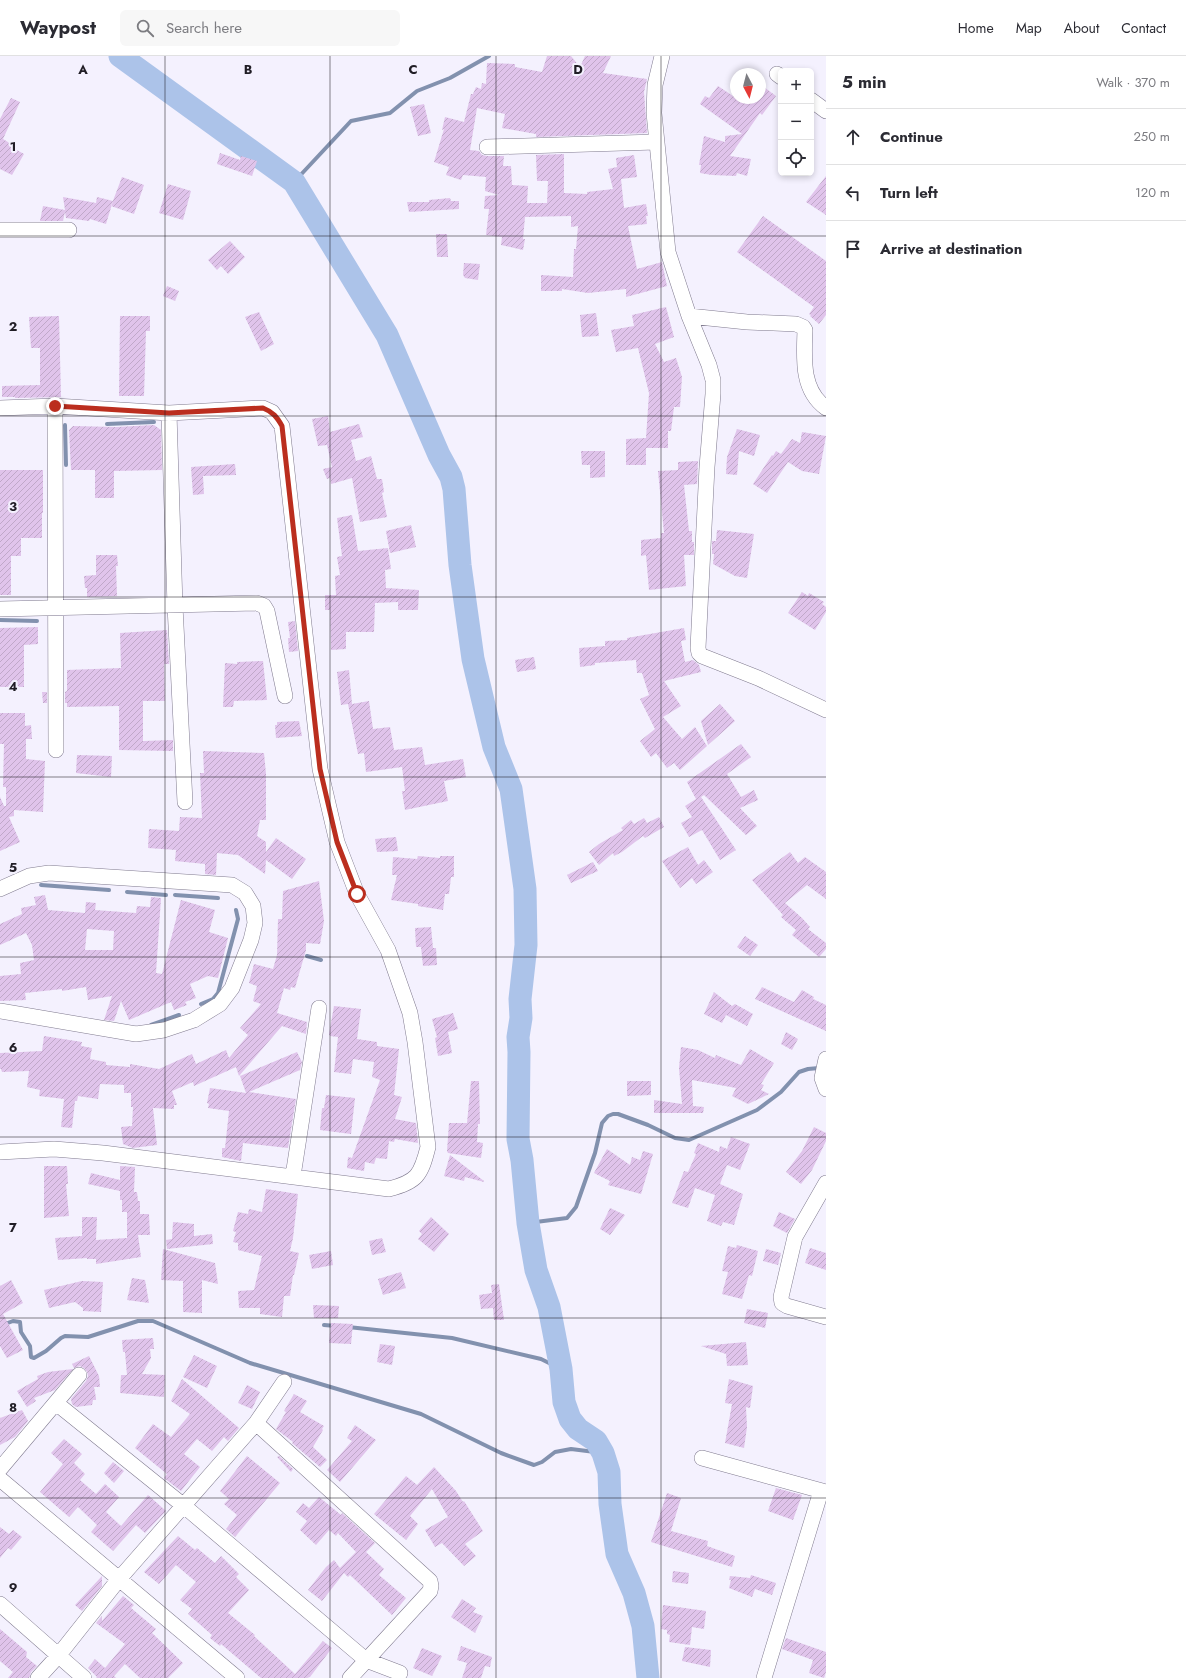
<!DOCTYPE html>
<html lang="en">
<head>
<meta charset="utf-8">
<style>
	body { margin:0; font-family:Jost,sans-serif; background:#f7f7f7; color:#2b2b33 }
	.controls { position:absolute; right:12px; top:12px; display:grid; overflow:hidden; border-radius:6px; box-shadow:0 2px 6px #0003 }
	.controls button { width:36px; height:36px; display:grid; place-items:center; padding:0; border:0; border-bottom:1px solid #e1e1e2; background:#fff; color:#2b2b33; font:20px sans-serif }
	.compass { position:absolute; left:730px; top:12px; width:36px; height:36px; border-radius:50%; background:#fff; box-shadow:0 2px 6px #0003; rotate:173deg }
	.stop { position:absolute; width:12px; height:12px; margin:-9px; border:3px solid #bb2e1e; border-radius:50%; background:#fff }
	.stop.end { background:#bb2e1e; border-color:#fff; box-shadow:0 1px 4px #0008 }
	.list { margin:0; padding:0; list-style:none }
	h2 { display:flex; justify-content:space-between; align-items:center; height:52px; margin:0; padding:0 16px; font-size:17px }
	h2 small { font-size:13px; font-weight:400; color:#7c7c81 }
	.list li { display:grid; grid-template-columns:26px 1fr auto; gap:12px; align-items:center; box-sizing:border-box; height:56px; padding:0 16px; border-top:1px solid #e1e1e2 }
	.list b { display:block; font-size:15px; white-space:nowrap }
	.list em { font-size:13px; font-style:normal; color:#7c7c81 }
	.icon { flex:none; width:22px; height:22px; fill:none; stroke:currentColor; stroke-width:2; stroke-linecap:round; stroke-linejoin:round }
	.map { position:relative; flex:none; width:826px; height:1622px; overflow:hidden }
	header { display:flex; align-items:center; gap:24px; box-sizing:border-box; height:56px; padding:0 20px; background:#fff; border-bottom:1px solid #e1e1e2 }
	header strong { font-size:19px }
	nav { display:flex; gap:22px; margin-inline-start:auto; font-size:14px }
	.search { width:280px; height:36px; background:#f7f7f7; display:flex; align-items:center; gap:10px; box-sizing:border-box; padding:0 14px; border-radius:6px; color:#7c7c81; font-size:15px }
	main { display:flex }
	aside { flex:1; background:#fff }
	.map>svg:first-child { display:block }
</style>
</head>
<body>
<header>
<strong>Waypost</strong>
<div class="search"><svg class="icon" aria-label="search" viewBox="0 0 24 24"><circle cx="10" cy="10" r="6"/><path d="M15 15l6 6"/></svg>Search here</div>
<nav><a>Home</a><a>Map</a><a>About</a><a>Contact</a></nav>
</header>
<main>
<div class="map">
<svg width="826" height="1622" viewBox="0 0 826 1622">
	<defs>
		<pattern id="building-hatch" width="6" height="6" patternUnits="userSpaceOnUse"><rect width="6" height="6" fill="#e0c4eb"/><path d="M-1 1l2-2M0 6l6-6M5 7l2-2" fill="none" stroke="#c0a8c9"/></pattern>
	</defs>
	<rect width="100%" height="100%" fill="#f4f1fe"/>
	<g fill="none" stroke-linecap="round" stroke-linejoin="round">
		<path stroke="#8291ae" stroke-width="4" d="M294,126L351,65L390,57L417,35L450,22L489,0
			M107,368L154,366
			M65,369L66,409
			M0,564L37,565
			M41,829L109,834
			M127,836L166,839
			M175,839L218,842
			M307,900L321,904
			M201,948L213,943L218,937L238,863L236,854
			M151,969L179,959
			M528,1167L567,1162L576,1151L595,1097L602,1067L608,1060L613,1058H618L648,1069L675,1082L689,1084L757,1054L781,1036L799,1016L808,1013L819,1012
			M324,1269L336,1270
			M0,1270L13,1265L20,1266L21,1276L30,1290L31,1301L34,1302L46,1295L61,1282L65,1280L88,1281L138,1265H153L250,1307L421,1358L501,1397L534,1409L542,1406L555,1396L571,1393L603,1397
			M348,1271L452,1282L541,1303L561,1313"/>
		<path stroke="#acc3e9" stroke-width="23" d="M120,0L294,126L387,279L439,399L451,421L454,433L460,509L473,603L494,691L511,733L525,833L526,889L520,943L521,962L518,981L519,996L518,1083L522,1104L528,1167L536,1214L549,1251L561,1313L564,1346L570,1363L578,1373L596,1385L603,1397L609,1416L610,1448L617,1498L634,1537L643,1570L648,1622"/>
	</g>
	<path fill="url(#building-hatch)" fill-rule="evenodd" d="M547,0H571L580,11L585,0H611L603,17L647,23L644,36L647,77L536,81V78L502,72L505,58L477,52L470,94L479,95L482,99L487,100H504L503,110H511L512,129L528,130L527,147H547L548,125H537L536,99L564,98V137L587,138V136L613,133L608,113L617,111L616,102L634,99L637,121L621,123L624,152L646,148L648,160H646L647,168L628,170L637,213L662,206L667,230L626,241V233L588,237L562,233V235H541V219L573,221L574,193H576L578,170L571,171V160L525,161L523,183H525L523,194L501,189L502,181L486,179L489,153H484L485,140L499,139L485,135L486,121L463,119L461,124L446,119L449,111L434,106L444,73L442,74L445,61L464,66L471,38H473L476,31L481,33L482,27L486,28L487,7L515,8V11L542,16Z
		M760,28L776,40L762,59L760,57L730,100L751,103L747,120L737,117L736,120L712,119L700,117L701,109H699L704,80L725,86V80L742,78L700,48L705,40L709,42L718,30L736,42H760Z
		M11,42L20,46L3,83L16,91L15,93L24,98L12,119L0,113V63Z
		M424,48L431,77L418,80L410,51Z
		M220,97L240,104L241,100L257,105L252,120L217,108Z
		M826,120V159L806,146Z
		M122,121L144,129L134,158L111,150Z
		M168,128L191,135L183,164L159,157Z
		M63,141L96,147L97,141L113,145L106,168L90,163L89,165L66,162L65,156L63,165H40L43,150L65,154Z
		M450,142L451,145H459V153L409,156L407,146H429V144Z
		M763,160L826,205V259L819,268L810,260L811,259L809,258L814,251L737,196Z
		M436,178H447L448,201H437Z
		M230,185L245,201L228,218L221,210L217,214L208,204Z
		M464,207L480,208L478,224L465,222L463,219Z
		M167,230L179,235L175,245L163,240Z
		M666,251L674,281L655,288L664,306L676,302L682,321L680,351H674L671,375H668V392H646V409H626V383L646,382L649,337L638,292L616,296L611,274L634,270L632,259Z
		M259,256L274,288L261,295L245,261Z
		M596,257L599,280L582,281L580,259Z
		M59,260L61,341L15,342V341H2V330L40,329V292H31L29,261Z
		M120,260H150V275H146L144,340H119Z
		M328,360L330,376L359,368L363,381L351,384L356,405L371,400L377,423H382L384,436L382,437L387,461L360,466L352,422L331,428L330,422L327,423L323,413L332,411L327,389L318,390L312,363Z
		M154,369L161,374L162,414L114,415V442H95V414H71L69,374L73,370L116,371Z
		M737,373L760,379L754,400L739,395L737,419L726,418L727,401Z
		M802,376L826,380L819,418L802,415L788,406L767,437L753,428L772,399L773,400L776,395L781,398L792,383L800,387Z
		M581,395H605V421L590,422V409H582Z
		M698,405L697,428L684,429L689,475H692V486H694V499H684L686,530L649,534L646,499L641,500V484L661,482V477H664L658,415L678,414V406Z
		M235,408L236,419L203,420L204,438L193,439L191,411Z
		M0,414H43V457H42V482H21V500H11V539H0Z
		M352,459L358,495L388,492L391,513L385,514L386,532L419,534L418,554H398V546L375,547L374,576H346V593L331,594L330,554H325V539H336L335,520L340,519L337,501L342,500L337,462Z
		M411,469L416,491L390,497L386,475Z
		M717,474L754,478L747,522L735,520L713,508L714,498H712V485H716Z
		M96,499H117L118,510H116L117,540L87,541V532H85L84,520L96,519Z
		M802,536L808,540L809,537L824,546L822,548L826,551V556L815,574L788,557Z
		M295,565L298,595L289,596L288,582H290L288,566Z
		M38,571V588L24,589V631H0V572Z
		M684,572L686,584L681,585L685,606L693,604L699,609L701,616L664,625L681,650L663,661L682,683L695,671L707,690L680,714L674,707L667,712L656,697L651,701L640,685L655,673L640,643L649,639L642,617H637L636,604L595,607V609L580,611L579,592L605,590V585L627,584V582Z
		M167,574L169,608H164L165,645H143V685L173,684V695L119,694V650L67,651V647H65V636L67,635V614L121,612L120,577Z
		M534,601L536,613L517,616L515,604Z
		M263,605L267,644L234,645L233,651H223L225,607L237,608V606Z
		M349,614L352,648L369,645L373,673L390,671L394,694L422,691L425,709L463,703L466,721L444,725L448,745L405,754L402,735H405L402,711L366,716L364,697L358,698L348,648L341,649L337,616Z
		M42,636H47V647H43Z
		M720,648L735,665L708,689L701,665Z
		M0,657H25V670L31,669L32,683H26V703L45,705L43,756L14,754V760L9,761L20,786L0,795V741L4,750H6V731H3L4,688H0Z
		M299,665L302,680L276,682L275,669H277V666Z
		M741,688L751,701L727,718L741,741L754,734L758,744L740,752L757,770L746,779L704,739L701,741L736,794L720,804L702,774L689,781L681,767L692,761L685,750L696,743L687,726Z
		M203,695L264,697L266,718V764H260L257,780L266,786V796L276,782L306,803L292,823L266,804L265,818L238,799L217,797L216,819L205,818V808L175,805L176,794L148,792L149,773L179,775L180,761L202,762L200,717H204Z
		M77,699L112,700L111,721L76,717Z
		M659,761L664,771L645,782L643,780L622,796L614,800L613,797L599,809L589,796L599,788L623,774L621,772L631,764L634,768L644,762L647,767Z
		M396,781L398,795L377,796L375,783Z
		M688,791L698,809L704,804L713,816L696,828L692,822L680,832L662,805Z
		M790,796L798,807L805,801L826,816V843L807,829L785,847L802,862L810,871L808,873L826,887V893L819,901L792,879L796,874L781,861L783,859L752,824Z
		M418,800L440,802V800H454V821H451L449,838H445L443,854L418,850V848L391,844L397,819H392L393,801L417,803Z
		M593,806L598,815L571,827L567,819Z
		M319,825L324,865L320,888L306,887V894L295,932L291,931L290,934L284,932L277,957L307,966L306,978L282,970L239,1020L236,1011L194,1030L193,1026L172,1035L177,1049H174V1053L153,1052L157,1089L133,1092L123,1088L121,1071L132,1070L133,1051H131V1037H124V1029L100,1028L98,1043L78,1040L77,1045H75L72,1072L61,1071L64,1043L39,1040L40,1034L27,1031L29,1015L2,1016L1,1013H0V997L42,995L44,980L82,986L81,990L92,992L90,1003L106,1006V1009L130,1011V1008L159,1013L192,998L196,1008L226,994L229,1002L248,979L240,972L261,948L253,945L257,930L249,927L254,908L273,913L277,899L278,863H282L283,835Z
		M45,839L48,854L85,857L86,846L96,847L95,854L136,857L137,850L150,851L151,841L161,842L156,917L162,918L181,844L215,854L209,876L228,882L218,922L208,920L190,928L196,942L185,946L187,949L174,954L171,946L129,964L121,945L114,965L104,964L112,940L88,944L86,931L62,935V933L25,937L26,944L0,945V920L21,918L20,907L34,904L32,889L26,877L0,889V868L22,858L21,852L36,849L34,841ZM87,873L114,875L113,894H85Z
		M431,871L433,892H436L437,909L423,910L421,891H416L415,872Z
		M745,880L758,889L750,900L737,891Z
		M762,931L794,946L802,934L814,941L813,943L826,949V975L755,943Z
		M714,936L732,950L735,948L753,958L747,970L726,959L722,967L704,958Z
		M334,950L361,953L357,983L377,986V990L399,993L394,1039L402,1041L395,1063L416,1067L418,1087L395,1083L394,1086L389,1085L387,1103L376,1102L374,1108L365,1106L364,1115L347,1112L348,1101L352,1102L380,1024L372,1021L374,1006L353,1003L351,1018L334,1016L338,981L330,980L329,978Z
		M453,957L458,973L448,976L452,997L438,1000L435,982L437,981L432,963Z
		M786,976L798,983L792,994L781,988Z
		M681,991L698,994L715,1002L716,999L741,1009L750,993L774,1007L761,1028L764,1029L761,1034L769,1038L748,1048L732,1040L736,1032L692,1024L693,1050L704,1051L703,1057H654V1044L682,1048L679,1012Z
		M297,996L302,1006L300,1014L249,1036L296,1043L288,1092L243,1087L241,1105L222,1101V1092H225L229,1055L208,1052L209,1048L207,1047L210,1032L246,1037L240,1020Z
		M471,1025H479L480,1068H478L477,1086L483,1087L481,1102L448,1097L447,1095L449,1067H467Z
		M627,1025H651V1039L627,1040Z
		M326,1039L355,1042L351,1078L320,1074L322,1052H324Z
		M814,1071L826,1077V1085L812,1114L801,1128L786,1116L802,1095Z
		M731,1081L750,1088L740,1114L727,1109L720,1128L743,1138L734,1169L723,1166L721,1170L707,1165L715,1139L695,1132L688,1152L672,1147L684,1115L688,1116L696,1098L694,1097L698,1087L719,1096L720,1090L727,1093Z
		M607,1093L630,1109L632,1101L640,1104L643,1095L653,1098L641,1138L608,1129L610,1125L594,1117Z
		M450,1099L484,1125V1126L465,1121L464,1125L444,1120Z
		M44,1110H67L68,1128H66L69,1160L44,1162Z
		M120,1110L135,1111L134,1136H137L138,1145H140V1158H149L150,1179H138L141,1201L96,1208V1203H87V1202L58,1204L55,1182L82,1180V1161H97L96,1184L127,1182V1156H122V1144H120V1135L88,1128L91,1117L120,1124Z
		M266,1133L298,1138L293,1182L290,1195L299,1197L294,1219H293L290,1240H284L282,1261L260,1258V1252H239L238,1235L254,1234L262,1200L238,1194V1187L233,1186L236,1176L233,1175L238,1156L248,1158L249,1153L262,1156Z
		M610,1152L625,1159L610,1179L600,1173Z
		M779,1156L795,1163L787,1177L773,1170Z
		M431,1161L449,1178L434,1196L418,1183L422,1178L419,1175Z
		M173,1166L194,1168V1180L212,1178L213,1188L167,1193L166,1184L172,1183Z
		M382,1182L386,1196L372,1199L369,1185Z
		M737,1189L758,1195L752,1220L749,1219L742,1243L722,1238L728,1216L722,1215L728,1190L736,1192Z
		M810,1192L826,1197V1214L805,1207Z
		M163,1193L215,1207L218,1228L202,1224V1257L183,1256V1225L161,1224Z
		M766,1193L781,1197L778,1209L763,1205Z
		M331,1195L333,1209L312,1213L309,1199Z
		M401,1216L406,1232L383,1239L378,1223Z
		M132,1222L145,1224L149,1247L127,1244Z
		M11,1224L23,1247L3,1258L23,1294L7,1302L0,1290V1230Z
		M82,1225L103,1226L101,1256L83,1255V1252L75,1246L49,1252L44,1234Z
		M499,1228L504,1264H494L493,1252L481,1253L479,1239L492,1237L491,1229Z
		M313,1249L339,1250L338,1262H314Z
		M747,1253L768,1257L765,1272L744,1267Z
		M331,1267L353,1268L351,1288L329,1287Z
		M153,1282L154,1293H150L151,1302L142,1318L165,1319L164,1341L120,1337L121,1319H127L125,1296H123L122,1284Z
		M746,1286L748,1309L727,1310L726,1298L701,1290Z
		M380,1288L395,1290L392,1309L377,1306Z
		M194,1299L217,1310L207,1332L183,1321Z
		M89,1300L99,1320L100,1331H94L96,1342V1344H93L92,1349L76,1351L72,1348L71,1343L86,1325L88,1320L87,1316L84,1312L80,1310L74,1312L72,1308Z
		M73,1313L55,1334L34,1342L36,1345L27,1351L17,1335L38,1323L37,1320L48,1316Z
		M182,1323L239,1372L228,1385L224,1381L212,1395L197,1383L184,1398L200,1411L181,1435L164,1422L167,1418L135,1392L153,1368L171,1381L190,1358L171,1345Z
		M729,1323L753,1330L750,1352L746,1351L747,1371L744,1392L725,1387L732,1348L725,1347Z
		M247,1329L260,1336L252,1353L238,1347Z
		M294,1338L307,1345L300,1356L324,1370L322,1373L323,1374L313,1391L327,1404L320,1411L292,1387L293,1386L276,1373L286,1356L284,1355Z
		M22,1354L28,1365L15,1381L0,1389V1362Z
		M355,1369L376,1384L340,1426L327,1414L352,1385L347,1382Z
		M64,1383L82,1398L74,1407L85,1418L80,1424L96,1438L105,1428L119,1441L106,1456L121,1470L148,1439L166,1455L145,1477L136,1469L113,1495L91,1476L97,1469L78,1451L69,1461L40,1436L63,1408L51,1397Z
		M247,1400L280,1427L235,1481L226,1473L237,1459L224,1448L229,1443L220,1435Z
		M279,1400L293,1413L291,1416L277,1401Z
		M113,1406L124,1415L114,1427L104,1417Z
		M434,1411L456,1435L463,1446L464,1445L483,1475L465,1488L476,1500L464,1510L442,1487L435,1491L425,1474L448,1461L432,1433L410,1460L418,1468L406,1484L374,1458L406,1420L417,1429Z
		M776,1432L802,1439L793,1464L768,1455Z
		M667,1437L681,1442L671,1475L708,1485L707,1490L735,1500L732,1511L651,1486Z
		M319,1441L341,1459L342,1457L375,1487L366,1496L384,1513L379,1519L406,1542L392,1559L350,1519L348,1521L344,1517L322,1545L308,1534L326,1511L334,1504L340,1512L356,1496L338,1477L336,1480L329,1474L316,1489L300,1474L307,1465L296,1456L303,1447L309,1452Z
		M0,1471L9,1478L13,1474L22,1481L11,1494L8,1492L0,1502Z
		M178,1480L195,1494L197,1492L215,1507L221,1500L239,1518L236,1521L249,1534L228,1557L255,1579L254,1580L295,1618L323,1585L332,1592L310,1621L307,1622H261L221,1588L220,1590L210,1582L212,1579L188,1558L192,1553L180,1544L196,1526L176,1509L159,1528L144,1516Z
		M673,1515L689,1517L688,1528L672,1526Z
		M751,1519L776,1527L772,1539L755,1533L752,1541L729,1532L731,1524H729L730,1520L750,1522Z
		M102,1520V1530L82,1555L75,1549Z
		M123,1540L134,1549L131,1552L156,1573L152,1577L183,1607L168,1622H140L125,1608L114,1620L116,1622H96L97,1621L88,1612L95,1603L105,1612L125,1588L96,1567L102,1560V1565Z
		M462,1543L476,1552L473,1556L483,1560L475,1577L451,1561Z
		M663,1549L706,1555L704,1573L692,1571L690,1589L669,1586L670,1579L667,1578V1574L661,1573Z
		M0,1573L27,1596L26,1601L37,1610L31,1616L29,1622H8L13,1616L0,1605Z
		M786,1582L826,1596V1616L824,1622L809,1617L813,1604L782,1593Z
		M461,1590L492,1601L490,1611L485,1610L481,1622H462L467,1607L457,1604Z
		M685,1591L711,1594L710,1611L682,1605Z
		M422,1592L442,1600L432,1620L413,1612Z"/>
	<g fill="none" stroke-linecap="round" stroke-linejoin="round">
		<defs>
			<path id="minor" d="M662,0L655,29L654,57L668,196L689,260L709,309L713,324V338L707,411L698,592L699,597L702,600L758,622L826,654
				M777,18L781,21
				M811,44L826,55
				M487,91L656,86
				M0,174H69
				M689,260L747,266L796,268L803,271L805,274C804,302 801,334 826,352
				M55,350L56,694
				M0,352L55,350L169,357L263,352L272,356L282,370L320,713L337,786L357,838L388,894L410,957L415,986L428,1091C421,1119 417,1126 389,1133L103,1097L54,1093L0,1096
				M169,357L175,550L185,746
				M0,553L257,547L264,550L267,555L285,640
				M0,833L29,820L49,817L232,829L245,837L253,850L255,867L251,884L232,932L220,948L194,964L164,974L136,978L0,955
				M826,1003L822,1022L826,1033
				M293,1120L319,952
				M826,1127L795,1181L781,1241L782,1247L787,1250L826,1261
				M56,1347L184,1450L366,1604L400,1617
				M256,1367L430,1525L431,1530L430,1535L350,1622
				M702,1402L826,1436
				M0,1413L79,1319
				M0,1423L237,1622
				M0,1548L84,1622
				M38,1622L58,1600L119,1523L256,1367L284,1326
				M764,1622L821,1435"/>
		</defs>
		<use href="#minor" stroke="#807b8f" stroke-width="16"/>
		<use href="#minor" stroke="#fff" stroke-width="15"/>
	</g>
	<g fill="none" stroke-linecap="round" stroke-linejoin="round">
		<path stroke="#bb2e1e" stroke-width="5" d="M55,350L169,357L263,352C273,356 277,361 282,370L320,713L337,786L357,838"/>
	</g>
	<path fill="none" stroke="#201d25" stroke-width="1" stroke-opacity="0.55" d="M165,0V1622M330,0V1622M496,0V1622M661,0V1622M0,180H826M0,360H826M0,541H826M0,721H826M0,901H826M0,1081H826M0,1262H826M0,1442H826"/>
	<g font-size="13" text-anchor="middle" font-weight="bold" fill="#201d25" stroke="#f4f1fe" stroke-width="4" stroke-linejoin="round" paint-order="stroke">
		<text x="83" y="18">A</text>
		<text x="248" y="18">B</text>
		<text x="413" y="18">C</text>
		<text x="578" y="18">D</text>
		<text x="13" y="95">1</text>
		<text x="13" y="275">2</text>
		<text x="13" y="455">3</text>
		<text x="13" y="635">4</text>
		<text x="13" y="816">5</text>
		<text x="13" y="996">6</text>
		<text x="13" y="1176">7</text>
		<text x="13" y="1356">8</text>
		<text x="13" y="1536">9</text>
	</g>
</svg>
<div class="controls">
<button>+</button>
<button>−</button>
<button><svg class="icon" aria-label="locate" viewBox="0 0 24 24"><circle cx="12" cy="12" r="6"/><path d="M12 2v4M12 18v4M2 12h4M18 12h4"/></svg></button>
</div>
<svg class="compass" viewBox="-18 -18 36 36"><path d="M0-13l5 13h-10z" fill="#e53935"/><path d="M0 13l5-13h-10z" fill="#7c7c81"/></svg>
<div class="stop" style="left:357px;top:838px"></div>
<div class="stop end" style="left:55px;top:350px"></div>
</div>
<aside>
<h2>5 min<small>Walk · 370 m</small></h2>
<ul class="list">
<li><svg class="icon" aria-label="ahead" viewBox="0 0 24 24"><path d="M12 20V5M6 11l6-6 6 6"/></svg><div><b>Continue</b></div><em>250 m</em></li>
<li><svg class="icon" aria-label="left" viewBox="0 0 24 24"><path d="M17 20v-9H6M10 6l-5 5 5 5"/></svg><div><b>Turn left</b></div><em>120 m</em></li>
<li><svg class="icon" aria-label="arrive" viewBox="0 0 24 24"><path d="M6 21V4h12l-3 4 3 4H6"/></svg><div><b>Arrive at destination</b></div></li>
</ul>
</aside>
</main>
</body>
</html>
